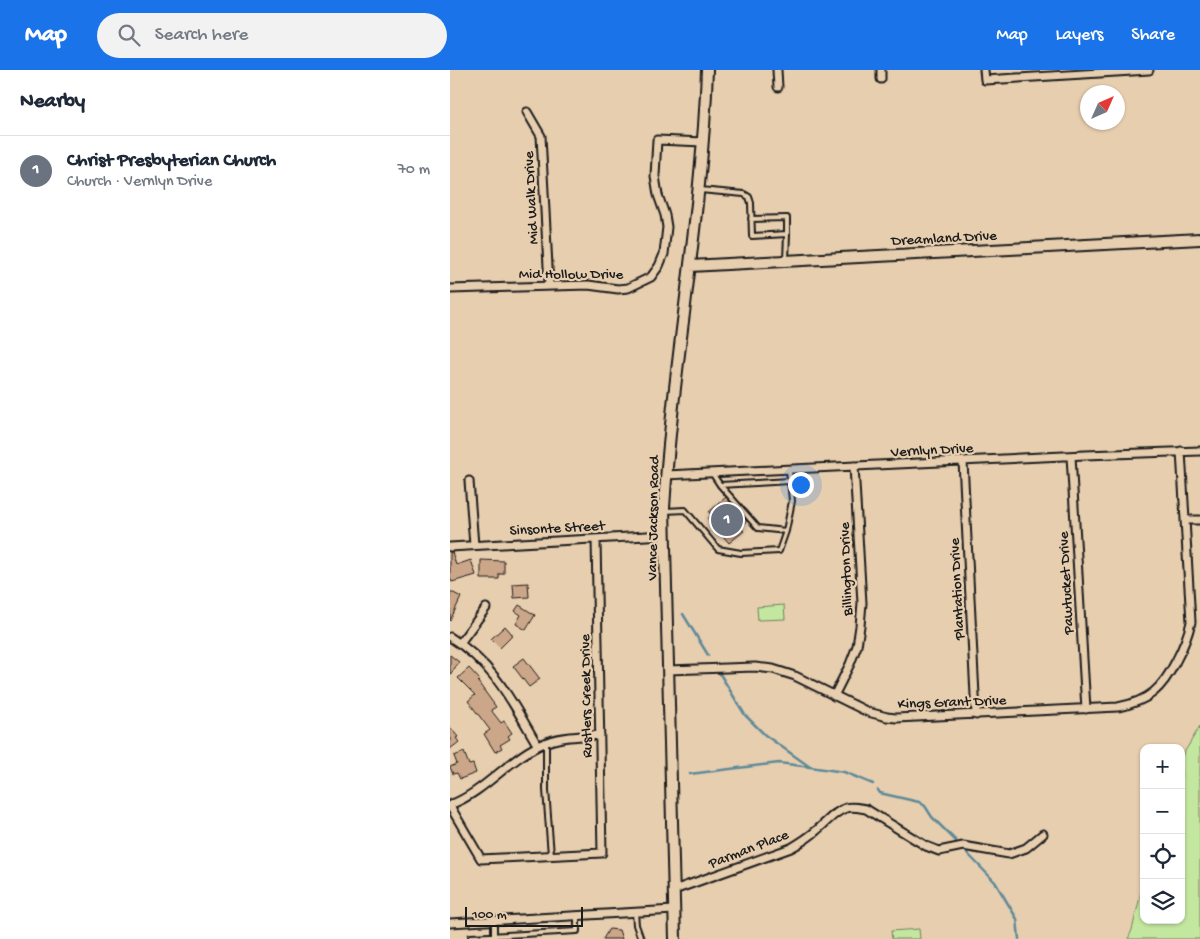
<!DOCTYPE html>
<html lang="en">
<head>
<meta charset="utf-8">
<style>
	body { margin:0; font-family:"Gochi Hand",sans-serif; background:#f2f2f3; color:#1f2937 }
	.controls { position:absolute; right:15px; bottom:15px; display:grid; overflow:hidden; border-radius:10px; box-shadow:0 1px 4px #0004 }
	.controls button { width:45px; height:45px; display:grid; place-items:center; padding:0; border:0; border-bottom:1px solid #e0e1e3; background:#fff; color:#1f2937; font:25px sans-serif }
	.compass { position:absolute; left:630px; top:15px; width:45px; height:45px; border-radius:50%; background:#fff; box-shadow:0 1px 4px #0004; rotate:45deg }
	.scale { position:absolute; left:15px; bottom:12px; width:118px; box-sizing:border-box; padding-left:5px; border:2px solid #1c1c1c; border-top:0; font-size:14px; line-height:18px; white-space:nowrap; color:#1c1c1c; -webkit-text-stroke:4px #e7ceaf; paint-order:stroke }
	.you { position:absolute; left:350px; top:414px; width:18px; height:18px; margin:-12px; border:4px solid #fff; border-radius:50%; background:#1a73e8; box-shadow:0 0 0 8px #1a73e833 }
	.badge { display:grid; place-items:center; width:32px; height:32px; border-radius:50%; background:#1a73e8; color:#fff; font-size:16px; font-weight:700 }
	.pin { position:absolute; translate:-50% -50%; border:2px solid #fff; box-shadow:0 1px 5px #0006 }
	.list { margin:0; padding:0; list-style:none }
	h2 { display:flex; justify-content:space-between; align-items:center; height:65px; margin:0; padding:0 20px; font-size:21px }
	h2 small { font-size:16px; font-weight:400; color:#747a83 }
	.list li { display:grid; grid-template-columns:32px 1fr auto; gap:15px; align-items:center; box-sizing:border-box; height:70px; padding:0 20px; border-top:1px solid #e0e1e3 }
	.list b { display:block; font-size:19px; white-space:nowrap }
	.list p { margin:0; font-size:16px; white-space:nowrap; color:#747a83 }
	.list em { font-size:16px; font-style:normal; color:#747a83 }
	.icon { flex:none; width:28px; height:28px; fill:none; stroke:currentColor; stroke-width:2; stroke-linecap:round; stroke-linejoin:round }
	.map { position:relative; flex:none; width:750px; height:869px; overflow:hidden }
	header { display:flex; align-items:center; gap:30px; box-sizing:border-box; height:70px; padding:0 25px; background:#1a73e8; color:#fff }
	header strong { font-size:24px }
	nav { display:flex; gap:28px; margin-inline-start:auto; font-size:18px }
	.search { width:350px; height:45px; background:#f2f2f3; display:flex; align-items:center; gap:12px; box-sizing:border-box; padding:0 18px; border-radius:28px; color:#747a83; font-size:19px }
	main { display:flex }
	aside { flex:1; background:#fff }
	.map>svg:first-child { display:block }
</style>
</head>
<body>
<header>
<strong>Map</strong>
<div class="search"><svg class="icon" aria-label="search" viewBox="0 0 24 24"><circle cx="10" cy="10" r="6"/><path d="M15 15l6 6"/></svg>Search here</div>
<nav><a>Map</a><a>Layers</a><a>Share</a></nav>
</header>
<main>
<aside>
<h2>Nearby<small></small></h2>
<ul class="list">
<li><span class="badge" style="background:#6b7280">1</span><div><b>Christ Presbyterian Church</b><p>Church · Vernlyn Drive</p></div><em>70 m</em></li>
</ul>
</aside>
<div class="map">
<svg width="750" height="869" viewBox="0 0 750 869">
	<rect width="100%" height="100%" fill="#e7ceaf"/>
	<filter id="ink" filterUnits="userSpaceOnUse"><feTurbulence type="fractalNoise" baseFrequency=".02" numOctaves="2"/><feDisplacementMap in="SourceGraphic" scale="10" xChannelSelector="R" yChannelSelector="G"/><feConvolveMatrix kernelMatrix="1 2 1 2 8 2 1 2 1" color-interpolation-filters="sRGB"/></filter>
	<g filter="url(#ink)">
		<path fill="#c4e7a0" stroke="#70825e" d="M334,535L335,549L308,550L307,537Z
			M750,656V869H678L682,860L694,811V850H731V688Z
			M469,859L470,869H442L441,861Z"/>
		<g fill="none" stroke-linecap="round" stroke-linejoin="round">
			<path stroke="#5f8a99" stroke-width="2.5" d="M233,544L258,585
				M270,604L295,645L315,665L360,697L394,702L423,714
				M240,704L329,693L360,697
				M428,720L430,723L434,724L469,732L475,736L482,747L506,771
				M516,782L545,812L567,849L569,869"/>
		</g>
		<path fill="#cca688" stroke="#1c1c1c" d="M276,427L297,451L290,457L294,461L279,473L258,449L261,445L259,442Z
			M0,482H2L6,495L21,490L26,505L2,512L0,507Z
			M31,490L54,491V504H49V509H31Z
			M78,513L79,527L64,528L63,514Z
			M0,521L11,527L0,551Z
			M69,535L85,545L76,560L66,554L71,545L65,541Z
			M55,556L62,564V566L50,578L41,569Z
			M0,585L9,592L0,605Z
			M74,588L90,609L79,617L63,596Z
			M19,598L30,610L28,612L46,637L41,640L51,653L54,651L62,663L58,666L60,669L50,675L52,678L45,682L34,664L40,660L18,631L25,625L8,608Z
			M0,657L8,667L6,668L9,672L0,679Z
			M14,682L19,695L23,694L26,703L10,709L7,703L3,704L0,697L7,694L4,686Z
			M159,859L169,860L172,869H153Z"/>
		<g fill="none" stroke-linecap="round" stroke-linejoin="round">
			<defs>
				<path id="lane" d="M250,120L294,124L299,127L301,133L302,166L337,164L336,190
					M301,149L337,148V164
					M262,403L270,415L308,458L336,461
					M270,415L340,411
					M215,441L235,440L268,479L291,483L329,481L336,461L342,431L339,400
					M96,673V720L101,785
					M185,842L186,855L191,869
					M44,850V869
					M21,869V867L127,861V846"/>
				<path id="street" d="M327,0L328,17
					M431,0V9
					M534,0L535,10L699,0
					M77,42L91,66L99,215
					M0,219L138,215L168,219L178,218L201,207L209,196L214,184L217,157L215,145L208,125L205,106L207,70L253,72
					M621,386L636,639
					M513,391L526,645
					M216,405L635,385L750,381
					M19,411L24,475
					M736,450H750
					M0,477L215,465
					M0,567C45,595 62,632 88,676
					M10,573L36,538
					M218,600L305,597L323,599L345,606L418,642L437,647L446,648L668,637C699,631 712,619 726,591C733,578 738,566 741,552L731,381
					M384,626L400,594L407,576L410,556L412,533L404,396
					M0,735C37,721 60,686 97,672C114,666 132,666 150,665
					M0,736L31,789L152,783L146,469
					M224,820L341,778C350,773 359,767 367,760C376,753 385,741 396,738C402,736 410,738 416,739L476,776L489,781L513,776L559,784L576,778L593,764
					M0,853L224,840"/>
				<path id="secondary" d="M240,196L750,169
					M225,869L214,438C223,291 252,147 257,0"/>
			</defs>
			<use href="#lane" stroke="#1c1c1c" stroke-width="8"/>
			<use href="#street" stroke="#1c1c1c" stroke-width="11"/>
			<use href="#secondary" stroke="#1c1c1c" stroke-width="14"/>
			<use href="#lane" stroke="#e7ceaf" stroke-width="4"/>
			<use href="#street" stroke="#e7ceaf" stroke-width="7"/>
			<use href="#secondary" stroke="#e7ceaf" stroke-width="10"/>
		</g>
	</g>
	<g text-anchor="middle" stroke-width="4.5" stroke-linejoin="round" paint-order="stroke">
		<g font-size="15" fill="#1c1c1c" stroke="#e7ceaf">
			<text transform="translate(80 128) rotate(-93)" y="5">Mid Walk Drive</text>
			<text transform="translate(494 167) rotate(-3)" y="5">Dreamland Drive</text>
			<text x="121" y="208">Mid Hollow Drive</text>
			<text transform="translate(482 379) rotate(-3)" y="5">Vernlyn Drive</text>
			<text transform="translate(202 448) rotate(-89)" y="5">Vance Jackson Road</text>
			<text transform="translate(107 457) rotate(-3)" y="5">Sinsonte Street</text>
			<text transform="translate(395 499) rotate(-92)" y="5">Billington Drive</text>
			<text transform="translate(615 513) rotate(-93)" y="5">Pawtucket Drive</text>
			<text transform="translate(506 519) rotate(-93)" y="5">Plantation Drive</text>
			<text transform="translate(135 626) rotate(-91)" y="5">Rustlers Creek Drive</text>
			<text transform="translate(502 631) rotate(-2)" y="5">Kings Grant Drive</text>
			<text transform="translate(298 778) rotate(-21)" y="5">Parman Place</text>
		</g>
	</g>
</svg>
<div class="controls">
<button>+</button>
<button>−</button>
<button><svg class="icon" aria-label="locate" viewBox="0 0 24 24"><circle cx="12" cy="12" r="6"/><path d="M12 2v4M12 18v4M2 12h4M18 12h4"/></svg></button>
<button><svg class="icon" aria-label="layers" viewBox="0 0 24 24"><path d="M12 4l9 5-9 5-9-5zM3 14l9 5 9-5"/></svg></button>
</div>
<svg class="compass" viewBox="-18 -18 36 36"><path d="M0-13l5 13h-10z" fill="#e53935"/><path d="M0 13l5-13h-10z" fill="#747a83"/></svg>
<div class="scale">100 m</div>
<div class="you"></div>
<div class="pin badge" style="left:277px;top:450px;background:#6b7280">1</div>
</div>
</main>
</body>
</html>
